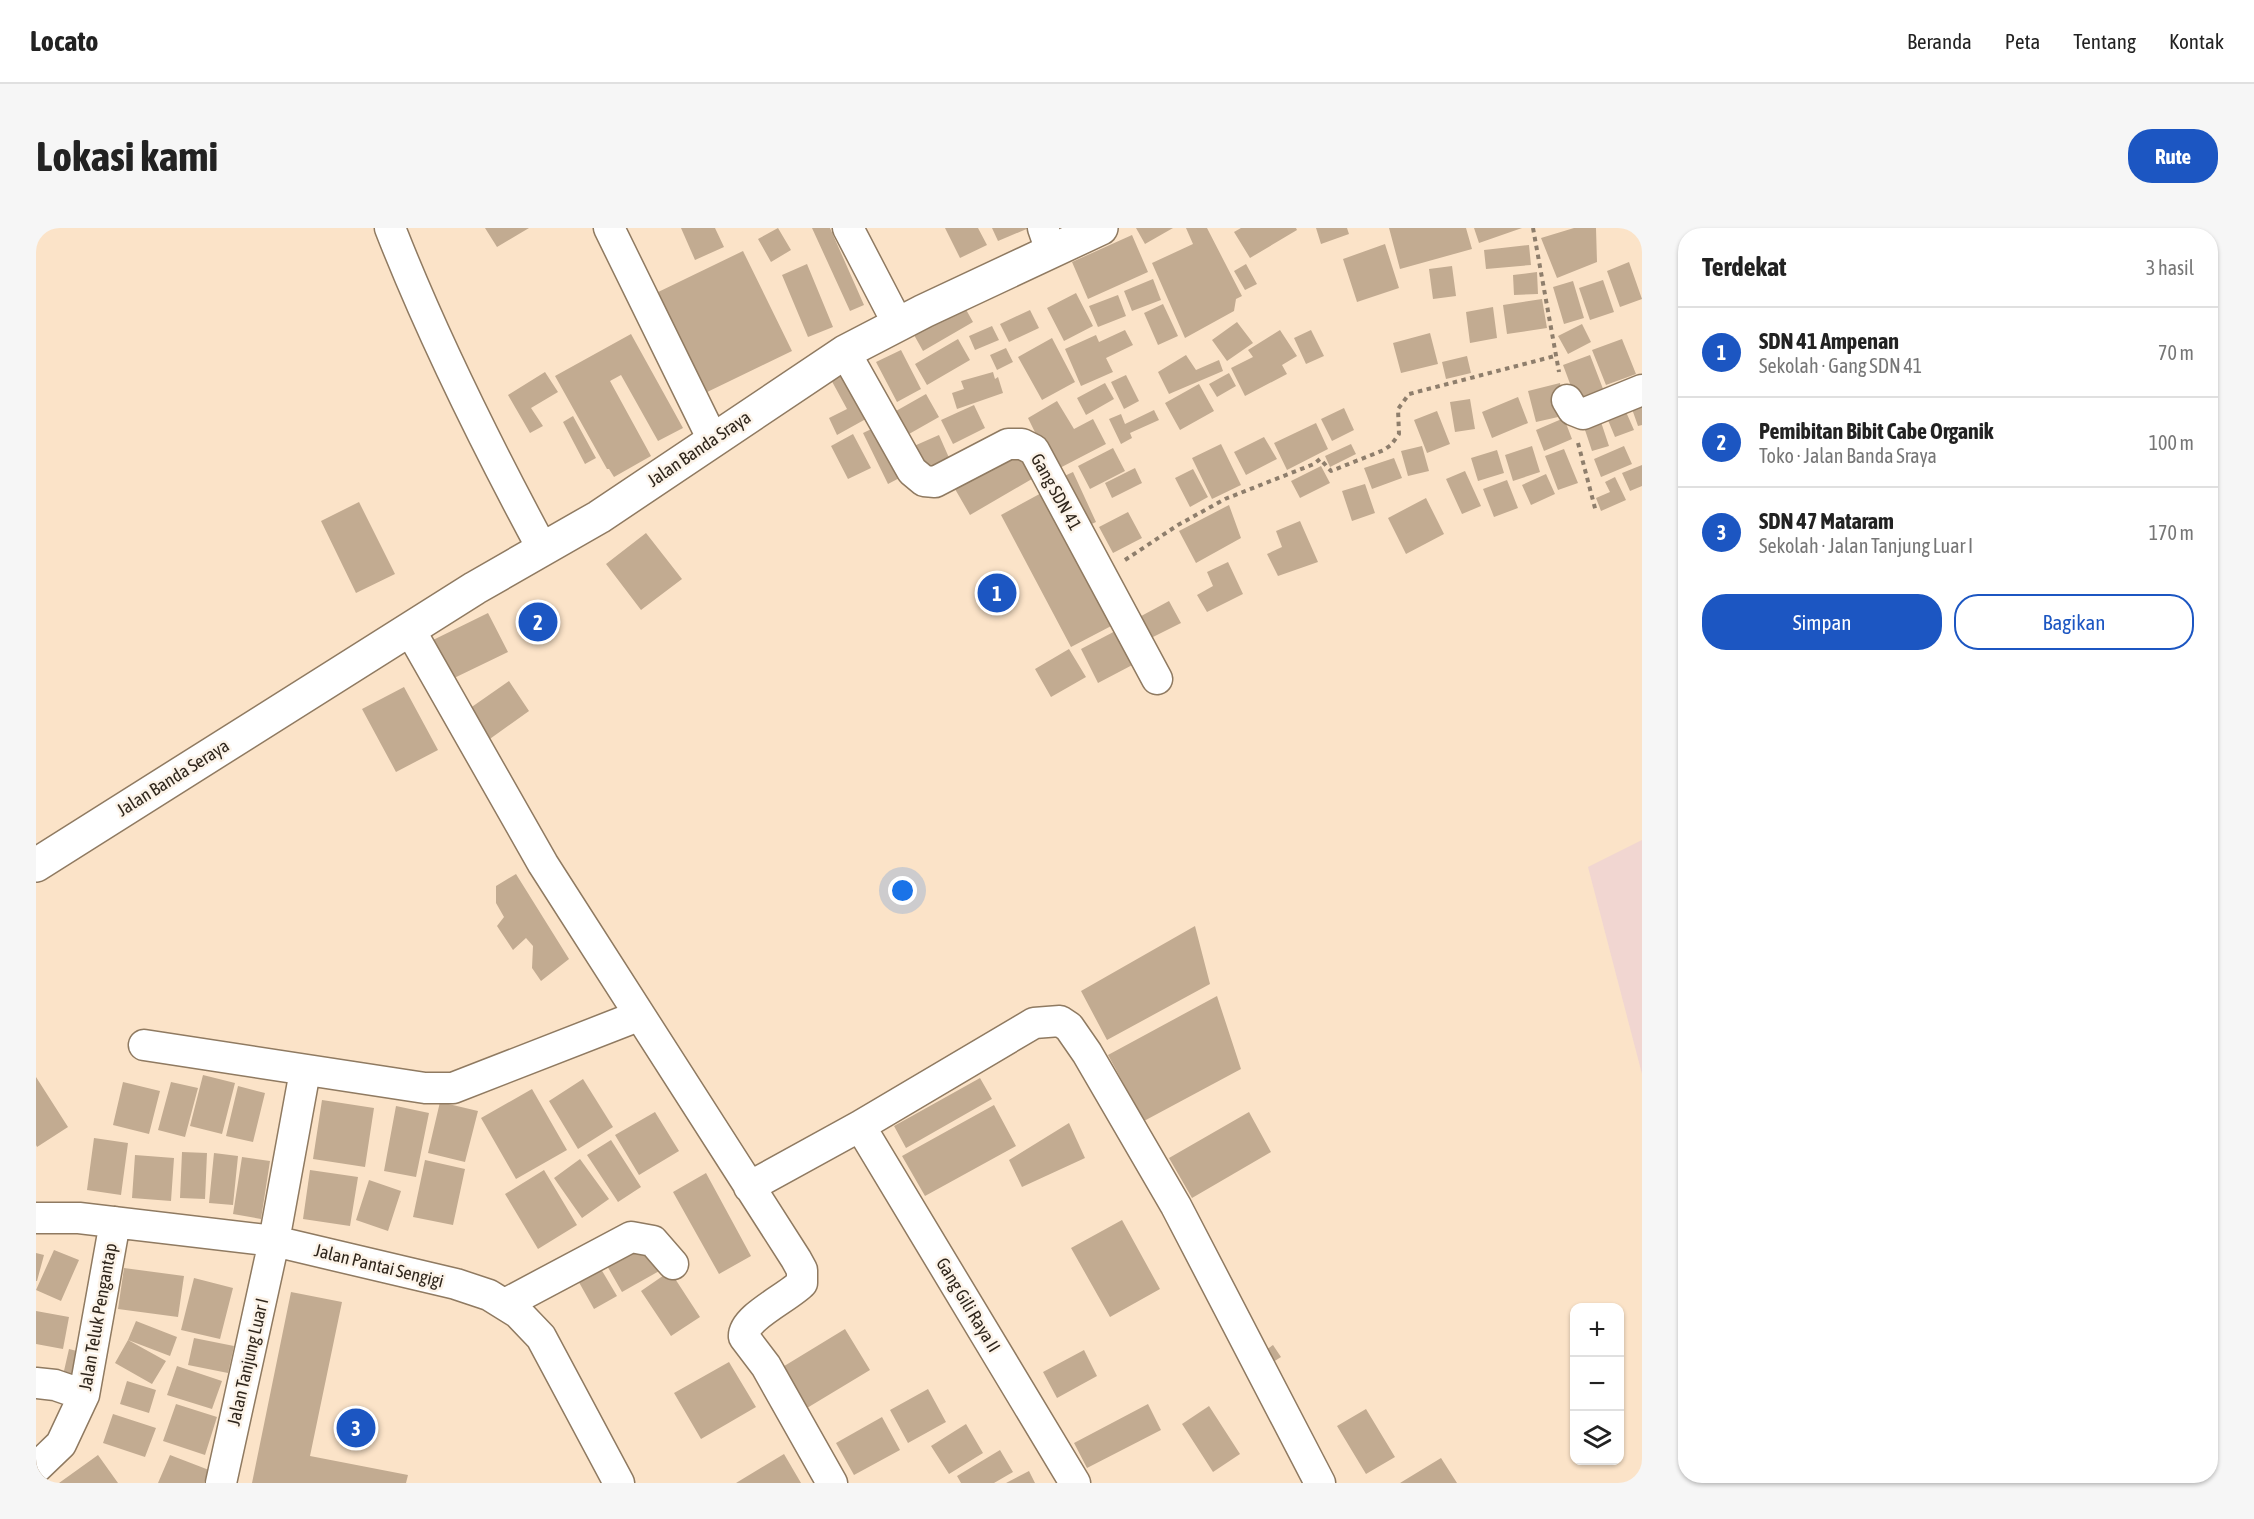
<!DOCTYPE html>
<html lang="id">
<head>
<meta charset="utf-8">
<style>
	body { margin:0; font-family:"Asap Condensed",sans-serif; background:#f6f6f6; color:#222 }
	.controls { position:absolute; right:18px; bottom:18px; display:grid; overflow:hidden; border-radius:12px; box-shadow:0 2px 4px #0004 }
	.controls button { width:54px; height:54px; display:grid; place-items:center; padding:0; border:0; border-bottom:2px solid #e0e0e0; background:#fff; color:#222; font:30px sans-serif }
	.you { position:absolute; left:867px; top:663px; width:21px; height:21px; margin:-15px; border:4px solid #fff; border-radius:50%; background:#1a73e8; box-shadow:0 0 0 9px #1a73e833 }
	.badge { display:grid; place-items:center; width:39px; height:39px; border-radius:50%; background:#1c56c2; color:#fff; font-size:20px; font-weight:700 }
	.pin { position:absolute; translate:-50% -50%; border:3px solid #fff; box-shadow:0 2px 6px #0006 }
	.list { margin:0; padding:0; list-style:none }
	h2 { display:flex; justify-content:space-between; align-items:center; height:78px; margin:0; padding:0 24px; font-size:26px }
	h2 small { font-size:20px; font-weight:400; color:#767676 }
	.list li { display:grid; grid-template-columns:39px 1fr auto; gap:18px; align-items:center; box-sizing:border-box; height:90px; padding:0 24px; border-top:2px solid #e0e0e0 }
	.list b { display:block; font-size:22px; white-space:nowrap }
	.list p { margin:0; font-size:20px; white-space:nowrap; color:#767676 }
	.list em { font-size:20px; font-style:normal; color:#767676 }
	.actions { display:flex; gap:12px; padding:18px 24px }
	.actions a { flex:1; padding:14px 0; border:2px solid #1c56c2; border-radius:24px; text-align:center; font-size:21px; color:#1c56c2 }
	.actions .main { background:#1c56c2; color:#fff }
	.icon { flex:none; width:33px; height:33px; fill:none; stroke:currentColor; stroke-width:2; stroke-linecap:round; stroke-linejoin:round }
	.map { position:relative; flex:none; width:1606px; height:1255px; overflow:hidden; border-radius:24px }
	header { display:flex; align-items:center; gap:36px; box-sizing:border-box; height:84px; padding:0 30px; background:#fff; border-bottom:2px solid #e0e0e0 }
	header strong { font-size:28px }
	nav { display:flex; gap:33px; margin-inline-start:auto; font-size:21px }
	.intro { display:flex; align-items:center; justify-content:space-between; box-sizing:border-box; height:144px; padding:0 36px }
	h1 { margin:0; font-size:42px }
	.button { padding:15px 27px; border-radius:24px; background:#1c56c2; color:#fff; font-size:21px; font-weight:700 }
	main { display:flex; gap:36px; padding:0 36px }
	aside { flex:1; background:#fff; border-radius:24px; box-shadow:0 2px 4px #0004 }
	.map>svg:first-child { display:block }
</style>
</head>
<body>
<header>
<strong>Locato</strong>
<nav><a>Beranda</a><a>Peta</a><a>Tentang</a><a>Kontak</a></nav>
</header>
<div class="intro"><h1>Lokasi kami</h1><a class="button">Rute</a></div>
<main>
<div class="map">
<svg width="1606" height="1255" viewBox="0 0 1606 1255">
	<rect width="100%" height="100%" fill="#fbe3c8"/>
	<path fill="#f1d6d1" d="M1606,612V846L1552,639Z"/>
	<path fill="#c2ab91" d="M449,0H493L461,19Z
		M645,0H679L688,19L659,32Z
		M742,0L755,22L735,34L722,11Z
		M776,0H794L828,77L814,83Z
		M909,0H942L951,17L924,30Z
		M956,0H993L962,13Z
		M1100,0H1137L1109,16Z
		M1150,0H1171L1206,68L1200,71L1198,83L1149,110L1116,35L1157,16Z
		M1205,0H1260L1261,2L1214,30L1198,4Z
		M1280,0H1311L1313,6L1285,16Z
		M1353,0H1430L1436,21L1364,41Z
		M1438,0H1486L1443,15Z
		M1538,0H1560L1561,34L1521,50L1505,10Z
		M1096,7L1112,44L1052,71L1036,34Z
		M1349,16L1363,60L1321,74L1307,31Z
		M1493,17L1495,37L1450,41L1448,22Z
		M707,23L756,123L665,167L616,67Z
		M1593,34L1606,71L1584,79L1571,43Z
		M771,36L797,99L772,109L746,47Z
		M1210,36L1221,56L1209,62L1198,43Z
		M1416,38L1420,68L1397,71L1393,41Z
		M1501,44L1502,66L1478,67L1477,47Z
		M1117,51L1125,72L1096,83L1088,63Z
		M1567,52L1578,84L1554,92L1543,60Z
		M1537,53L1548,90L1528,96L1517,59Z
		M1040,65L1057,98L1028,113L1011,80Z
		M1082,67L1090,88L1062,99L1053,78Z
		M923,69L937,94L887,123L873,98Z
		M1506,71L1511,100L1471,106L1467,77Z
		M1127,76L1142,108L1122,117L1108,85Z
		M1457,79L1461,110L1434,115L1430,84Z
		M994,82L1003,100L973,114L964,96Z
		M1201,94L1217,115L1191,133L1176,112Z
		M1546,96L1555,114L1532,126L1522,108Z
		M956,98L963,112L939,122L933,108Z
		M1089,102L1097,117L1070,130L1077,144L1045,158L1029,121L1060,107L1063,114Z
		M1244,102L1261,128L1246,137L1251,146L1209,168L1195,140L1217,129L1212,122Z
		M1275,102L1288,128L1270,136L1258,110Z
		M1394,105L1402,136L1365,145L1357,115Z
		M595,106L647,200L622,213L585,147L574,153L615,228L578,249L573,241H571L519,148Z
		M1016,110L1039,154L1006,172L982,129Z
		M922,111L934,132L891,157L879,136Z
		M1586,111L1600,146L1570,157L1556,122Z
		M970,120L977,134L961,142L954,127Z
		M865,122L885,161L861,174L840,134Z
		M1150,127L1160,142L1183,132L1187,143L1133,166L1122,144Z
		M1554,127L1569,166L1542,177L1527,137Z
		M1431,128L1435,145L1410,151L1406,134Z
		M810,139L837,187L801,207L793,190L811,181L793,148Z
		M509,144L522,164L495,180L507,198L494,205L472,167Z
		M957,144L959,151L962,149L967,165L921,181L916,165L928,161L925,153Z
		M1193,145L1200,158L1181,169L1173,156Z
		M1090,147L1103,173L1088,181L1075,154Z
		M1069,155L1078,171L1050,187L1041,170Z
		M1524,155L1531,187L1500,194L1492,163Z
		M1163,156L1178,183L1144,202L1129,175Z
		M890,166L903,189L873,206L860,183Z
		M1482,169L1492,195L1456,210L1446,184Z
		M1434,171L1439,201L1419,204L1414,174Z
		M1021,173L1038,201L1057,191L1070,216L1018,243L992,190Z
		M938,177L949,200L917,216L905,192Z
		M1587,177L1598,202L1579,209L1569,185Z
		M1606,177V197L1602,198L1596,181Z
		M1308,180L1318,202L1296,213L1285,191Z
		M1118,182L1123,192L1094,205L1096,210L1085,216L1073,191L1085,186L1089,196Z
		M1401,183L1414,216L1391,225L1378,192Z
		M537,188L560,230L549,236L527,194Z
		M1528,190L1536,211L1508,223L1500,202Z
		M1565,194L1573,218L1556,223L1548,199Z
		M1280,195L1292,221L1251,242L1238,215Z
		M846,196L871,246L852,256L827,205Z
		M817,206L835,240L812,251L795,218Z
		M903,207L914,232L889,243L878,218Z
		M1228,209L1241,231L1210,247L1198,224Z
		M1185,216L1205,257L1176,271L1156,230Z
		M1315,216L1320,226L1294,239L1289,228Z
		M1386,218L1393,243L1372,248L1365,223Z
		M1496,218L1504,244L1477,253L1469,227Z
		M1588,218L1596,236L1565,249L1558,231Z
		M1077,220L1089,243L1054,261L1042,238Z
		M1528,221L1542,255L1522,262L1509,228Z
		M986,222L1001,248L934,287L919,261Z
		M1461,222L1468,245L1442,253L1435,230Z
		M1358,230L1366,250L1336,261L1328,240Z
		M1606,237V258L1594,263L1586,245Z
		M1285,238L1294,255L1264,270L1255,253Z
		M1099,240L1106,255L1076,270L1069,255Z
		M1157,241L1172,269L1154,279L1139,250Z
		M1429,243L1445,278L1426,286L1410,251Z
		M1037,244L1060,294L1045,301L1022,251Z
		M1510,246L1519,266L1495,277L1486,257Z
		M1579,249L1590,272L1565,283L1560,270L1574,264L1569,254Z
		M1471,252L1482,280L1458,289L1447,261Z
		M1329,256L1339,285L1316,293L1306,263Z
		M1009,263L1079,396L1035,419L965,287Z
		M1390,270L1408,306L1370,326L1352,290Z
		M323,274L359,346L320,365L285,293Z
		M1193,277L1205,310L1160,335L1143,303Z
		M1092,284L1106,310L1077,325L1063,299Z
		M1264,293L1282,334L1242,348L1231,326L1246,319L1240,303Z
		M610,305L646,351L605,382L570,336Z
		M1192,334L1207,366L1171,384L1161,367L1177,358L1171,344Z
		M1133,373L1145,395L1107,414L1096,393Z
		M452,385L472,424L414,452L395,413Z
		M1085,400L1102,434L1062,455L1045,421Z
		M1033,421L1050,449L1015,469L999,441Z
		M473,453L493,483L451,513L430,483Z
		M368,459L402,522L360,544L326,481Z
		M480,646L533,731L505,753L496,740L497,718L490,710L477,722L461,698L468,689L460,675V658Z
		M1159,698L1174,756L1071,812L1045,763Z
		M1181,768L1205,841L1108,893L1072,827Z
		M167,847L199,855L186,906L154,898Z
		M0,849L32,899L1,919L0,917Z
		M944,850L956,871L870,920L858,898Z
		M547,851L577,899L542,921L513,873Z
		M87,854L124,863L113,906L77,897Z
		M135,854L162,860L149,909L122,902Z
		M202,858L229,865L217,914L190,908Z
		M496,861L531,922L480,951L445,890Z
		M286,872L338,880L329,939L277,931Z
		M404,874L442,883L429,934L392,925Z
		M958,877L980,918L889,968L866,928Z
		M360,878L393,885L380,949L348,943Z
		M619,884L643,923L603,947L579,907Z
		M1213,884L1235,924L1156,970L1133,930Z
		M1033,895L1049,930L986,959L973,932Z
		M58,910L92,915L85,967L51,962Z
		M575,912L605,959L582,974L551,927Z
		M146,924L171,925L169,971L144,970Z
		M178,925L202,928L197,977L173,975Z
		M99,927L138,930L135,973L96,970Z
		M206,929L234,933L225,991L197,986Z
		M544,931L573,971L546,990L518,950Z
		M389,932L429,941L417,997L377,989Z
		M274,942L322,949L314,998L267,991Z
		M508,942L541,997L502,1021L469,966Z
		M670,945L715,1028L683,1046L637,964Z
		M333,952L365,963L352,1003L320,992Z
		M1086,992L1124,1061L1074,1089L1035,1020Z
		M609,1014L625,1042L586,1064L570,1036Z
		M18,1022L43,1032L25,1073L0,1062Z
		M0,1025L8,1027L1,1053H0Z
		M562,1036L581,1068L558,1081L540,1049Z
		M88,1040L148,1048L142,1089L82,1081Z
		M634,1043L664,1089L635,1108L605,1063Z
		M158,1050L197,1060L184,1111L145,1102Z
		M255,1064L306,1074L274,1228L372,1247L370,1255H216Z
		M0,1083L33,1089L27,1121L0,1116Z
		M100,1093L141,1109L134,1128L92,1112Z
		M809,1101L834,1142L771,1180L745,1140Z
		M158,1110L198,1118L192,1145L152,1137Z
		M92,1112L130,1133L116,1156L79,1135Z
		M1237,1117L1245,1129L1228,1140L1220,1129Z
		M33,1121L45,1124L38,1159L25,1156Z
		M1048,1122L1061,1148L1021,1170L1007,1144Z
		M693,1134L720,1179L665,1211L638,1165Z
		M141,1138L186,1153L176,1181L131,1167Z
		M91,1153L120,1162L113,1185L84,1176Z
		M892,1161L910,1194L872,1215L854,1182Z
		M140,1176L181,1189L169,1227L127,1213Z
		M1112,1176L1125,1202L1051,1240L1038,1215Z
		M1173,1178L1204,1226L1177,1244L1146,1196Z
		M1330,1181L1359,1229L1330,1246L1301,1198Z
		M77,1186L120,1200L109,1229L67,1215Z
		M846,1189L864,1222L818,1247L800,1215Z
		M930,1196L947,1225L913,1246L895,1218Z
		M964,1222L977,1244L958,1255H925L921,1248Z
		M748,1226L765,1255H700Z
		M62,1227L82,1255H23Z
		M134,1227L173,1242L168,1255H122Z
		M1405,1230L1421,1255H1364Z
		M993,1243L999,1255H970Z"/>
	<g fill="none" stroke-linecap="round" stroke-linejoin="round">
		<defs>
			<path id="street" d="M354,0C397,110 450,216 506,320
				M573,0L677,212
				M812,0L862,96
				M1007,0L1015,23
				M809,124L876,243L888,253L899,254L972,216H986L998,222L1121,451
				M1531,172L1537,182L1547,186L1606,162
				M374,402L507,636L760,1031L766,1042V1055C753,1069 706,1090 708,1109L730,1138L796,1255
				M108,817L389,860H417L602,788
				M824,898L1039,1255
				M713,959L824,898L998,795L1024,793L1033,799L1051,825L1140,978L1284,1255
				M0,990H43L238,1013L420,1056L453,1067L482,1085L505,1109L583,1255
				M469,1076L595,1009L617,1013L637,1036
				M0,1155L19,1157L48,1167
				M0,1240L25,1216L48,1167L79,994
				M185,1255L238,1013L269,843"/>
			<path id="secondary" d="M0,637L439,360L563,289L809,124L888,83L1065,0"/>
		</defs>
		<use href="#street" stroke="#8f7a61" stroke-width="33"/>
		<use href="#secondary" stroke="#8f7a61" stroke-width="36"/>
		<path stroke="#8e7e6c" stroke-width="4" stroke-dasharray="4.5 4.5" stroke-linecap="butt" d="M1497,0L1523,144
			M1542,215L1560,284
			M1089,332L1142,297L1189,271L1278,236L1284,231L1295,243L1348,222L1355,217L1363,206L1362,181L1373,166L1519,128"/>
		<use href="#street" stroke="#fff" stroke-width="30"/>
		<use href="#secondary" stroke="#fff" stroke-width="33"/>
	</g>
	<g text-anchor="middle" stroke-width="5" stroke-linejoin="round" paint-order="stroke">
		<g font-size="18" fill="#2f261c" stroke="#fcf3e8">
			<text transform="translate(663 221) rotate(-34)" y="6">Jalan Banda Sraya</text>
			<text transform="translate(1020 264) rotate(61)" y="6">Gang SDN 41</text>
			<text transform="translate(137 550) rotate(-32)" y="6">Jalan Banda Seraya</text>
			<text transform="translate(343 1038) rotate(14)" y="6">Jalan Pantai Sengigi</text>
			<text transform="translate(932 1077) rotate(59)" y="6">Gang Gili Raya II</text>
			<text transform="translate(62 1089) rotate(-80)" y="6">Jalan Teluk Pengantap</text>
			<text transform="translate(212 1134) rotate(-77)" y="6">Jalan Tanjung Luar I</text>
		</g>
	</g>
</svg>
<div class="controls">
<button>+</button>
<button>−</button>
<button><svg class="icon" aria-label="layers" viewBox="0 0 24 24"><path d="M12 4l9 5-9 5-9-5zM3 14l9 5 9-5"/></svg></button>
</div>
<div class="you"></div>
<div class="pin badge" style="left:961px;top:365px">1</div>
<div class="pin badge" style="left:502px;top:394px">2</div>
<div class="pin badge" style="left:320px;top:1200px">3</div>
</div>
<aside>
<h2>Terdekat<small>3 hasil</small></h2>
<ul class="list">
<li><span class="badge">1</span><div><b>SDN 41 Ampenan</b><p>Sekolah · Gang SDN 41</p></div><em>70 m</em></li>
<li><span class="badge">2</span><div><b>Pemibitan Bibit Cabe Organik</b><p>Toko · Jalan Banda Sraya</p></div><em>100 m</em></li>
<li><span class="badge">3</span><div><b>SDN 47 Mataram</b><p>Sekolah · Jalan Tanjung Luar I</p></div><em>170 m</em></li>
</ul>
<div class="actions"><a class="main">Simpan</a><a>Bagikan</a></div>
</aside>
</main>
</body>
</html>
